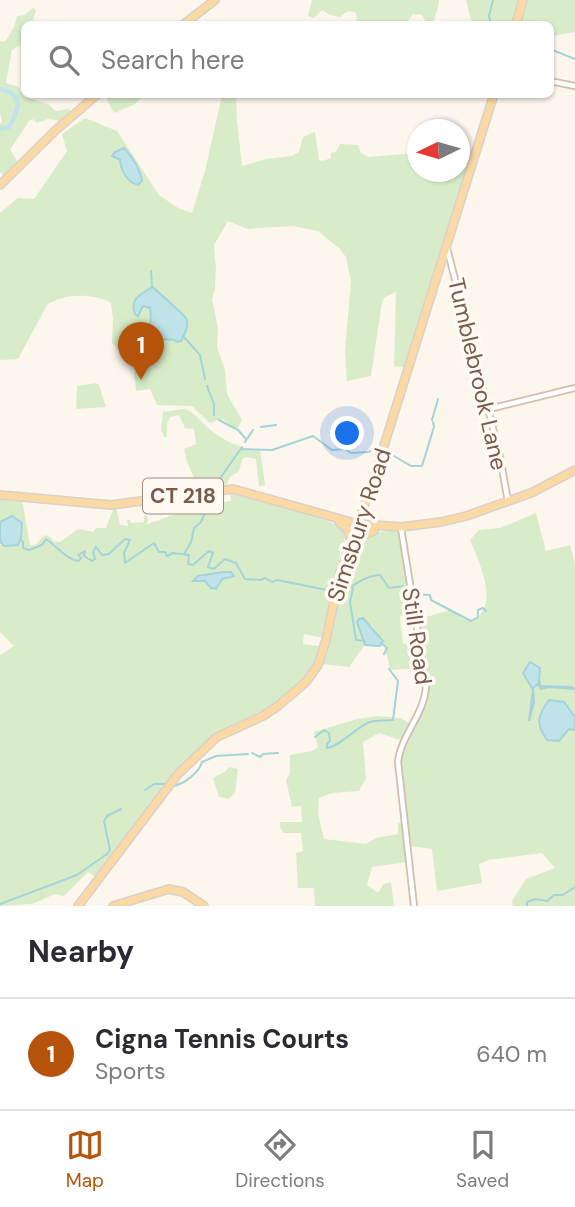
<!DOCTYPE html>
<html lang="en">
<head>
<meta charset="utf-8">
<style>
	body { margin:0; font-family:"DM Sans",sans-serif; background:#f2f2f3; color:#2b2b33 }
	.compass { position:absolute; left:407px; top:119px; width:63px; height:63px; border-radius:50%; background:#fff; box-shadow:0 2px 5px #0004; rotate:265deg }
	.you { position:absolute; left:348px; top:434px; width:24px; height:24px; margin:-18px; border:5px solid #fff; border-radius:50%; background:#1a73e8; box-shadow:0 0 0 10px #1a73e833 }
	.badge { display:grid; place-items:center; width:46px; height:46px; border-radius:50%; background:#b45309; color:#fff; font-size:23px; font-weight:700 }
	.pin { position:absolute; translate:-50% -58px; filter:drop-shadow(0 2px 4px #0008) }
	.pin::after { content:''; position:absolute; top:37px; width:24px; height:21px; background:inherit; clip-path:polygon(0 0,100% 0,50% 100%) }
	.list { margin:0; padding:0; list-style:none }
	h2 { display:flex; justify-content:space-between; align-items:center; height:91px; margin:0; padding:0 28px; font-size:30px }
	h2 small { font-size:23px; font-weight:400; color:#7c7c81 }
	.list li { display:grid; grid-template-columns:46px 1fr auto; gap:21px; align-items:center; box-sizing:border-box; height:112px; padding:0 28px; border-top:2px solid #e1e1e2 }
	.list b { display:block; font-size:26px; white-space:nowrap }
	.list p { margin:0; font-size:23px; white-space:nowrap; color:#7c7c81 }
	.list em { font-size:23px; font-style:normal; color:#7c7c81 }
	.icon { flex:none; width:38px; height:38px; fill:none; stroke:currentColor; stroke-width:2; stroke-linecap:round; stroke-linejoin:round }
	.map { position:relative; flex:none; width:575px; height:906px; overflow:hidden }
	.search { position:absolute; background:#fff; box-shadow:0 2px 5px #0004; left:21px; right:21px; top:21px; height:77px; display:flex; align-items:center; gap:18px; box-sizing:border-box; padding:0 24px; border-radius:10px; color:#7c7c81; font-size:26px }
	.sheet { height:203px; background:#fff }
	nav { display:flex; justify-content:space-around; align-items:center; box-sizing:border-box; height:98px; border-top:2px solid #e1e1e2; background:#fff; font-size:19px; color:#7c7c81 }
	nav a { display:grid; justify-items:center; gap:4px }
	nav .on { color:#b45309 }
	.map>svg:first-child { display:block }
</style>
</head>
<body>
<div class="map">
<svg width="575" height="906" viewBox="0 0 575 906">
	<rect width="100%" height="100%" fill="#fdf6ec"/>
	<path fill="#d8ecc9" d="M312,0H439V3L433,24H427L422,15L413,14L406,24H354L357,19L356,13C349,9 346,12 340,17L330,15L322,10L314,18L308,16Z
		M466,0H521L513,24H472Z
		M525,0H575V32L551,36L550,24H518Z
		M33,8L36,10L32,24H24L23,43L12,50L6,83L18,87L24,97L48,104L56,111L69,109L71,113L61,121L48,119L37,123L33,119L29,121L10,150L18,162L4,176L0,172V124L2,121L0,113V41L4,42C11,35 15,26 17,16L24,15Z
		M108,95L109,94L144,95L135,104L114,113L107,100Z
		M222,95H236L237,121L242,166L266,159L292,156L299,152L303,137L315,132L319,160L323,161L331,158V153L336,152L340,144L358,145L361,153L368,157L417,153L418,172H460V164L470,167L407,368L394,366L396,292L385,297L382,302L371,376L347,381L345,352L351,281L346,257L340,249L318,231L292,226L248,229L228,221L214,245L216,268L215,288L212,299L218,329L217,347L225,370L227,394L242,420L237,429L222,419L210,423L192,406L157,405L150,389L136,391L134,371L147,368C139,360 130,348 118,349L112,343L113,319L111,303C93,293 64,293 47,305L18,359L0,360V213L18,198L34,199L67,151L62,134L85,118L117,131L159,195L178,208L192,213L205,171Z
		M96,383L99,385L106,407L76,409L77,386Z
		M184,409C195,412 199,420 207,427C220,439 242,450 260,450L265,485L259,486L256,459L245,457L242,460L239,471L230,477L227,484L214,487L199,485C193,477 185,459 184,449L196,444L194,429L185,428L179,415L170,417L167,424V437H164L161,430L163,412Z
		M230,491L294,509L341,526C347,535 345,540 341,549L324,638L304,634L303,644L319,646L320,641L323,642C310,709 235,714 193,754C156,791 127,836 97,878L88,872L64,896L55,894L32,904L0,906V655L14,646L0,632V498L22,499L30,545H35L45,535L52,538L53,541L60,542L78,529L93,532L96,528H106L114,507H116L120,525L128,526L127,519L130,520L131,523L144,522V516L147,515L148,522L145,525L176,514L177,503H186L219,493L224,502L231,501Z
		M536,513L546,551L570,545L575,565V906H513L512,901L526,879L555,868L542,853L488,860L479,864L482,883L437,891L432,849L409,846L399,765L402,749L427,700L429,687L419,619L450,610L464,619L474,620C500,604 479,562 470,540L479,530L500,528Z
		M400,530L413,613L400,616L403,644L418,643L422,668L390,670C388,660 386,649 382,640C380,635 374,630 372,625L358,623L365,645L349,667L322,664C332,635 340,555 362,538C372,531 388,531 400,530Z
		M378,716L400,718L409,723L400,740L379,733L363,742L366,778L359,791L332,793L319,798L318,814L324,839L366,844L376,838L398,834V823L403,824L407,862L372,867L367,885L378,893L384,884L391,882L394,906H315L314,888H298L296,853L303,851L301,833H284L280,828V822H302L301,806L292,807L286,780L290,774V755L312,751L318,747L314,732L357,719Z
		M229,767L238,769L235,793L228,799L219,797L213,778L226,771Z"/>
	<path fill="#bfe3e8" stroke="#a5d3da" stroke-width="2" d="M124,148C132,156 140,169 142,181L138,185C127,182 121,171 120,160L112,156L115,152Z
		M152,287C154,288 184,315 186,318C190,325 184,335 181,341L177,342L174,340L149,338L147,334C150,325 152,319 150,308L143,306L138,316L135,314C129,299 141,294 152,287Z
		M12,516L22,523L21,538L18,545L4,546L0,541V522Z
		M223,572H231L234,576L222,579L216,589L211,588L205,581H193L198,576Z
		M363,618L383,641L380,646L365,645L357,622L359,619Z
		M530,662L540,668L539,681L541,686L571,687L575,689L548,687L541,689L538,684L533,688L534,703L529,721L533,690L523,673Z
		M549,700L564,702L575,717V730L569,729L559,741L547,740C534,722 539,714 549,700Z"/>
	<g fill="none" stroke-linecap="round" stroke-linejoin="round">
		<path stroke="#a5d3da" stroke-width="2" d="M491,24L489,16L493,0
			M550,49L575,59
			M151,271L152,287
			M183,336L200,355L205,379
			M207,386L214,404V415
			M219,420L238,430L246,439
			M432,420L438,399
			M261,427L276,425
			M245,442L253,430
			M241,449L272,450L313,436L332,450L345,449L351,453L368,452L377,449
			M389,453L411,466H422L434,427L433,422
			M170,481L191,485H214
			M214,487L242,447
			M20,540L23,542V548L29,550L42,545L46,539C55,545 67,560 79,561L81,558L78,555L85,551L84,556L92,561L95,559L93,552L96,547L102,555L109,554L125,539L130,540L124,553L125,563L154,543L159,552H165L167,556L173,553L189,555L188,564L193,565L209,551L213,553L208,567L214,569L225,559L236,563L245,579L261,580L265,578L272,582L277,580L332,591
			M184,554L191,542L194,528L201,522L213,496
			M353,588L350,602L356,640L365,641
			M340,593C352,587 366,575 380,575L389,588L403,586L407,594L430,595L431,600L471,621L478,617V610L483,608L486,611
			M381,643L387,648L384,654
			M315,737L324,730L329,733L330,741L327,744V748C341,746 356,727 370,722C377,720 386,721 393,720L398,681L389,669
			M252,753L260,757L263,754L278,753
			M173,786C184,784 199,773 202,762L216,756L248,754
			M145,790L154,784H165
			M0,904L77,875L107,854L110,850L104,821L107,816L121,809
			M527,906V902L535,899L547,901L554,895H563L575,887"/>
		<path stroke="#bfe3e8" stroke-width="4.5" d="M0,89C25,95 19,109 9,127L0,129"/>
		<defs>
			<path id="minor" d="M550,81L575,86
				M447,248L499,452L508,501
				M489,409L575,388
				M401,528L426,684C426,713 401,734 398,762L414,906"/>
			<path id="major" d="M184,24L215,0
				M516,24L523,0
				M0,185L57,129L98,94
				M0,495L111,505L233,489L358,524L401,527L441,522L466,516L531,493L575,470
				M339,522L348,530L351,541
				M352,546L362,536L374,531
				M78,906L178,774L217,737L263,716L278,706L306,682L318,665L326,640L340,573L372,484L494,94
				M113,906L169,889L183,892L204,906"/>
		</defs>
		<use href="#minor" stroke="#d1beb0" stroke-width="8"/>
		<use href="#major" stroke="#dad1cd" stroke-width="10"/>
		<use href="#minor" stroke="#fff" stroke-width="4.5"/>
		<use href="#major" stroke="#fbd9a5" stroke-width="7"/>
	</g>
	<g text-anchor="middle" stroke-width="7" stroke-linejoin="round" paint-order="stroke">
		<rect fill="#fffaf3" stroke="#a28b7f" stroke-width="2" x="143" y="478.5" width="80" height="35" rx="5"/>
		<g font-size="21" font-weight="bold" fill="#7a5c4d">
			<text x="183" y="503">CT 218</text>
		</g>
		<g font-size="23" fill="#7a5c4d" stroke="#fffaf3">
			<text transform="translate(478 374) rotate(77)" y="8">Tumblebrook Lane</text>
			<text transform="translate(359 525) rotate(-72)" y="8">Simsbury Road</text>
			<text transform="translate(417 636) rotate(82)" y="8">Still Road</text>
		</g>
	</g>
</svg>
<svg class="compass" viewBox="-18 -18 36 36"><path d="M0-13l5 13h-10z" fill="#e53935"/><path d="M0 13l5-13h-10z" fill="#7c7c81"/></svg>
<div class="you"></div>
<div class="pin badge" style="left:141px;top:380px">1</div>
<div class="search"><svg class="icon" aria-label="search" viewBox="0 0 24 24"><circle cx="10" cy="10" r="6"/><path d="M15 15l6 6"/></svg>Search here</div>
</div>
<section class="sheet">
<h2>Nearby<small></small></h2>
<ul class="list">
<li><span class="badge">1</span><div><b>Cigna Tennis Courts</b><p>Sports</p></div><em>640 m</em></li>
</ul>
</section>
<nav>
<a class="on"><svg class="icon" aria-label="map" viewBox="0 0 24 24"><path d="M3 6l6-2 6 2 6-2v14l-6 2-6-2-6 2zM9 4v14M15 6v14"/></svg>Map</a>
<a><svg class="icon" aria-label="directions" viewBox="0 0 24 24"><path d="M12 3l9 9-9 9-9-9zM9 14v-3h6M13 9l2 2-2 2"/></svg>Directions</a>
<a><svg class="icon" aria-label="saved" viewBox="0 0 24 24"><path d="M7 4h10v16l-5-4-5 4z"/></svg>Saved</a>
</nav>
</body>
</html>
